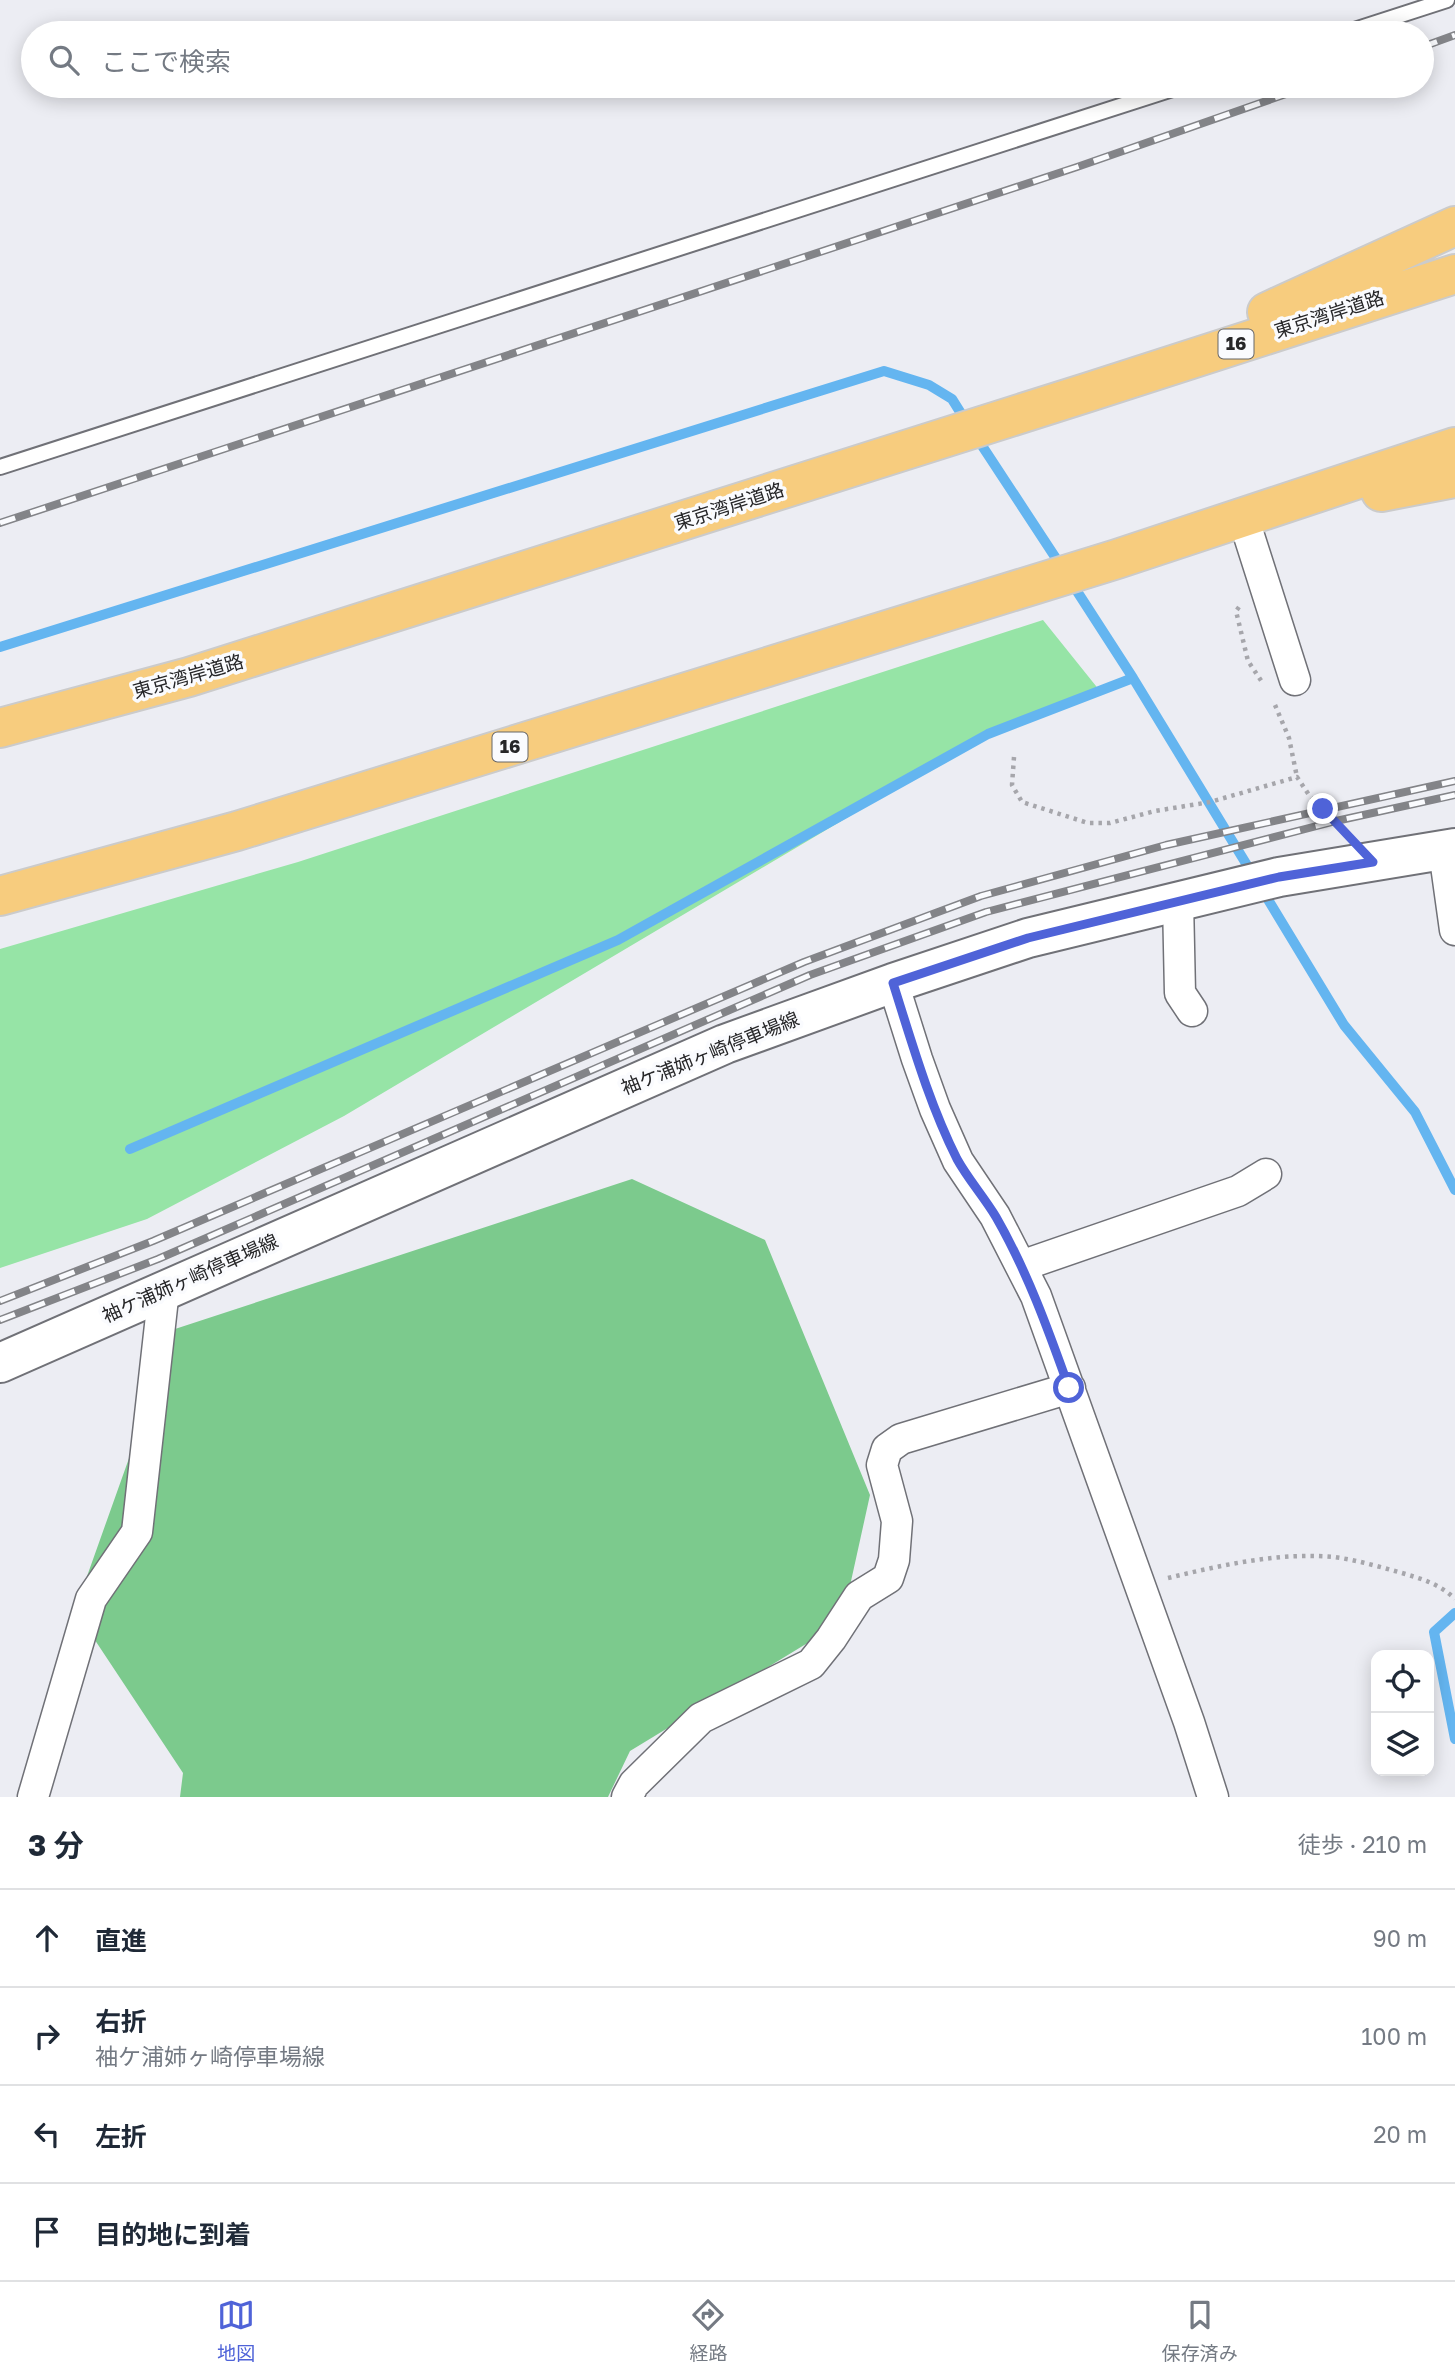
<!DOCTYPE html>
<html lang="ja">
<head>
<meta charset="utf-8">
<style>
	body { margin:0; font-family:"Golos Text","Noto Sans JP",sans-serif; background:#f6f6f7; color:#1f2937 }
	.controls { position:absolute; right:21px; bottom:21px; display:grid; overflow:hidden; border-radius:14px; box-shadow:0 4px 18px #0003 }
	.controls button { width:63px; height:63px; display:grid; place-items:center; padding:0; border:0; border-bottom:2px solid #e0e1e3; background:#fff; color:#1f2937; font:35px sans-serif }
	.stop { position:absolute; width:21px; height:21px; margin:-16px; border:5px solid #4f63d8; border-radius:50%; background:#fff }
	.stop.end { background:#4f63d8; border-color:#fff; box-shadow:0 2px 7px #0008 }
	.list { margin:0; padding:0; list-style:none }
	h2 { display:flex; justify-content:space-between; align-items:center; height:91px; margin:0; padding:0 28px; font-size:30px }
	h2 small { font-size:23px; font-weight:400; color:#747a83 }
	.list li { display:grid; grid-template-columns:46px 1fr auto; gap:21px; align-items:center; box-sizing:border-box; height:98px; padding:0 28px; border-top:2px solid #e0e1e3 }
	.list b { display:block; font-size:26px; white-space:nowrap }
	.list p { margin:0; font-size:23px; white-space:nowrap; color:#747a83 }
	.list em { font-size:23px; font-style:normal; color:#747a83 }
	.icon { flex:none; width:38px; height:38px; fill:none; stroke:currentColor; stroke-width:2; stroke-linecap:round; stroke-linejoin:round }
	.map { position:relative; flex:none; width:1455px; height:1797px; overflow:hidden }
	.search { position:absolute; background:#fff; box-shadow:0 4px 18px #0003; left:21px; right:21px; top:21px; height:77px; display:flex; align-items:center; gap:18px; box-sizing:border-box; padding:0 24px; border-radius:38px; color:#747a83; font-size:26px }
	.sheet { height:483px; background:#fff }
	nav { display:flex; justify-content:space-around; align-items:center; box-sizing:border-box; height:98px; border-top:2px solid #e0e1e3; background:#fff; font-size:19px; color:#747a83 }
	nav a { display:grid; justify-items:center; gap:4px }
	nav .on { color:#4f63d8 }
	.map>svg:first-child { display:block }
</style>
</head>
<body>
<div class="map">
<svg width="1455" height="1797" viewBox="0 0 1455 1797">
	<rect width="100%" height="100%" fill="#ecedf3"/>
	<path fill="#96e4a6" d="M1043,620L1100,691L988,734L344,1116L147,1219L0,1268V949L298,862Z"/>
	<path fill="#7cca8d" d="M632,1179L765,1240L870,1495L842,1622L630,1751L608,1797H180L183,1773L75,1610L175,1329Z"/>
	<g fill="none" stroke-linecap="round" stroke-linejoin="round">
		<path stroke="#64b5f0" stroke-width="10" d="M975,435L1061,566
			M1071,582L1133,678L1253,875
			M0,647L884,371L929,385L952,399L967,423
			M1261,888L1344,1025L1415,1112L1455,1190
			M130,1149L618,940L988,734L1133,678
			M1455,1613L1434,1632L1455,1739"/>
		<defs>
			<path id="lane" d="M1345,33L1447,0
				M0,467L1182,86"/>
			<path id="street" d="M1243,517L1295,680
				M1444,851L1455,930
				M1178,901L1180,993L1192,1011
				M893,983L917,1059L935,1109L958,1161L995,1216L1036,1296L1189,1722L1213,1797
				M1021,1266L1238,1191L1266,1174
				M33,1797L91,1599L137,1532L164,1289
				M627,1797L634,1784L701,1718L811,1664L831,1639L859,1596L888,1578L894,1560L897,1521L882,1465L887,1449L901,1439L1070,1388"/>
			<path id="secondary" d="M0,1363L725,1044L893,983L1028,938L1279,877L1455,848"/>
			<path id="highway" d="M1267,312L1455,226
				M1381,492L1455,478
				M0,728L189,677L1089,392L1455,274
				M0,896L237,831L1117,559L1455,447"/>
		</defs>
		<use href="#lane" stroke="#707177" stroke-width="18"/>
		<use href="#street" stroke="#707177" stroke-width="33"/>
		<use href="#secondary" stroke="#707177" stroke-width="42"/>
		<use href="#highway" stroke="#cbcbcb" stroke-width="42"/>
		<path stroke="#a6a6ab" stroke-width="4.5" stroke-dasharray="3.5 5" stroke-linecap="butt" d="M1239,607L1236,611L1248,661L1262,682
			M1275,705L1289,738L1297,777
			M1014,757L1012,785L1022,802L1088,823H1110L1155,811L1210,802L1297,777L1309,795L1344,830
			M1168,1578C1222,1565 1279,1552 1334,1557C1357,1560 1380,1567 1402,1573C1422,1579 1440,1584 1455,1599"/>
		<use href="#lane" stroke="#fff" stroke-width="14"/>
		<use href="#street" stroke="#fff" stroke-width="30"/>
		<use href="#secondary" stroke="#fff" stroke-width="38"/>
		<use href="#highway" stroke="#f7cc7e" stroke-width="38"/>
		<defs>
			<path id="rail" d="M1422,47L1455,35
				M0,523L1077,167L1309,86
				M0,1301L153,1241L804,962L981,896L1166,845L1455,781
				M0,1320L158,1259L810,975L986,912L1336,821L1455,795"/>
		</defs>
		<use href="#rail" stroke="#838488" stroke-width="8"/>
		<use href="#rail" stroke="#fafbfe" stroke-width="5" stroke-dasharray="16" stroke-linecap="butt"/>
	</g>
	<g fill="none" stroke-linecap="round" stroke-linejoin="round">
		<path stroke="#4f63d8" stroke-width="9" d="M1069,1388C1048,1329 1027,1271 996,1217C984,1197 968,1179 957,1159C929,1103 912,1043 893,983L1028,938L1279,877L1373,862L1323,809"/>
	</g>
	<g text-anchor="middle" stroke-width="7" stroke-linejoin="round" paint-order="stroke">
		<g fill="#fafbfe" stroke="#666668" stroke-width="2">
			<rect x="1218.5" y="329.5" width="35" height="29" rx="5"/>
			<rect x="492.5" y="732.5" width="35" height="29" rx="5"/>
		</g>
		<g font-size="18" font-weight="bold" fill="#262628">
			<text x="1236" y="350">16</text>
			<text x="510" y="753">16</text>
		</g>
		<g font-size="19" fill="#262628" stroke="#fafbfe">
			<text transform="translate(1329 314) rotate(-18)" y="7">東京湾岸道路</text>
			<text transform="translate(729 506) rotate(-18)" y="7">東京湾岸道路</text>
			<text transform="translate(188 676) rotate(-16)" y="7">東京湾岸道路</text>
			<text transform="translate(710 1053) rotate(-22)" y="7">袖ケ浦姉ヶ崎停車場線</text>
			<text transform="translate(190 1278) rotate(-24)" y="7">袖ケ浦姉ヶ崎停車場線</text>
		</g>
	</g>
</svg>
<div class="controls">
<button><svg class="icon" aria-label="locate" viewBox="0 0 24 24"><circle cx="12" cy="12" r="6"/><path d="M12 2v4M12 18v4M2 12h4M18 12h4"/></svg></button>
<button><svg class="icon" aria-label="layers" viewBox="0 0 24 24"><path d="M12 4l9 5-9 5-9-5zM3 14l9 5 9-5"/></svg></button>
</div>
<div class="stop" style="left:1069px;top:1388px"></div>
<div class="stop end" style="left:1323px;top:809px"></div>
<div class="search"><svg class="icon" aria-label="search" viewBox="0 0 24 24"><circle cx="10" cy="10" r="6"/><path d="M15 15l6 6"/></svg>ここで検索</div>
</div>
<section class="sheet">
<h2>3 分<small>徒歩 · 210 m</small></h2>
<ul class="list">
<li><svg class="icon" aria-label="ahead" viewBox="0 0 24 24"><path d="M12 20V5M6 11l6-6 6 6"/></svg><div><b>直進</b></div><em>90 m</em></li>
<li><svg class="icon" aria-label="right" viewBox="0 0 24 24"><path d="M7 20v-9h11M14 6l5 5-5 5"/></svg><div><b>右折</b><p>袖ケ浦姉ヶ崎停車場線</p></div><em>100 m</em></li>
<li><svg class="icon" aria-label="left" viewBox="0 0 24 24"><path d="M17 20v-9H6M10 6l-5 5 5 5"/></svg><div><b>左折</b></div><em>20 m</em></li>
<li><svg class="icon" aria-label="arrive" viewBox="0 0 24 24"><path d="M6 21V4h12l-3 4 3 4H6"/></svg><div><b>目的地に到着</b></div></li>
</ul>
</section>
<nav>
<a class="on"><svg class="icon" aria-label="map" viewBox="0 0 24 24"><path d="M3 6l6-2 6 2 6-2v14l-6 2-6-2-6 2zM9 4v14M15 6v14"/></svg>地図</a>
<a><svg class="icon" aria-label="directions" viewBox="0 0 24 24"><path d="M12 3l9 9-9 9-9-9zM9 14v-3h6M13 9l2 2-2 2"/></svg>経路</a>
<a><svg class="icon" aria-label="saved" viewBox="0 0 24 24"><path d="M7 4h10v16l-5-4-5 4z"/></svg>保存済み</a>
</nav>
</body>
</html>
